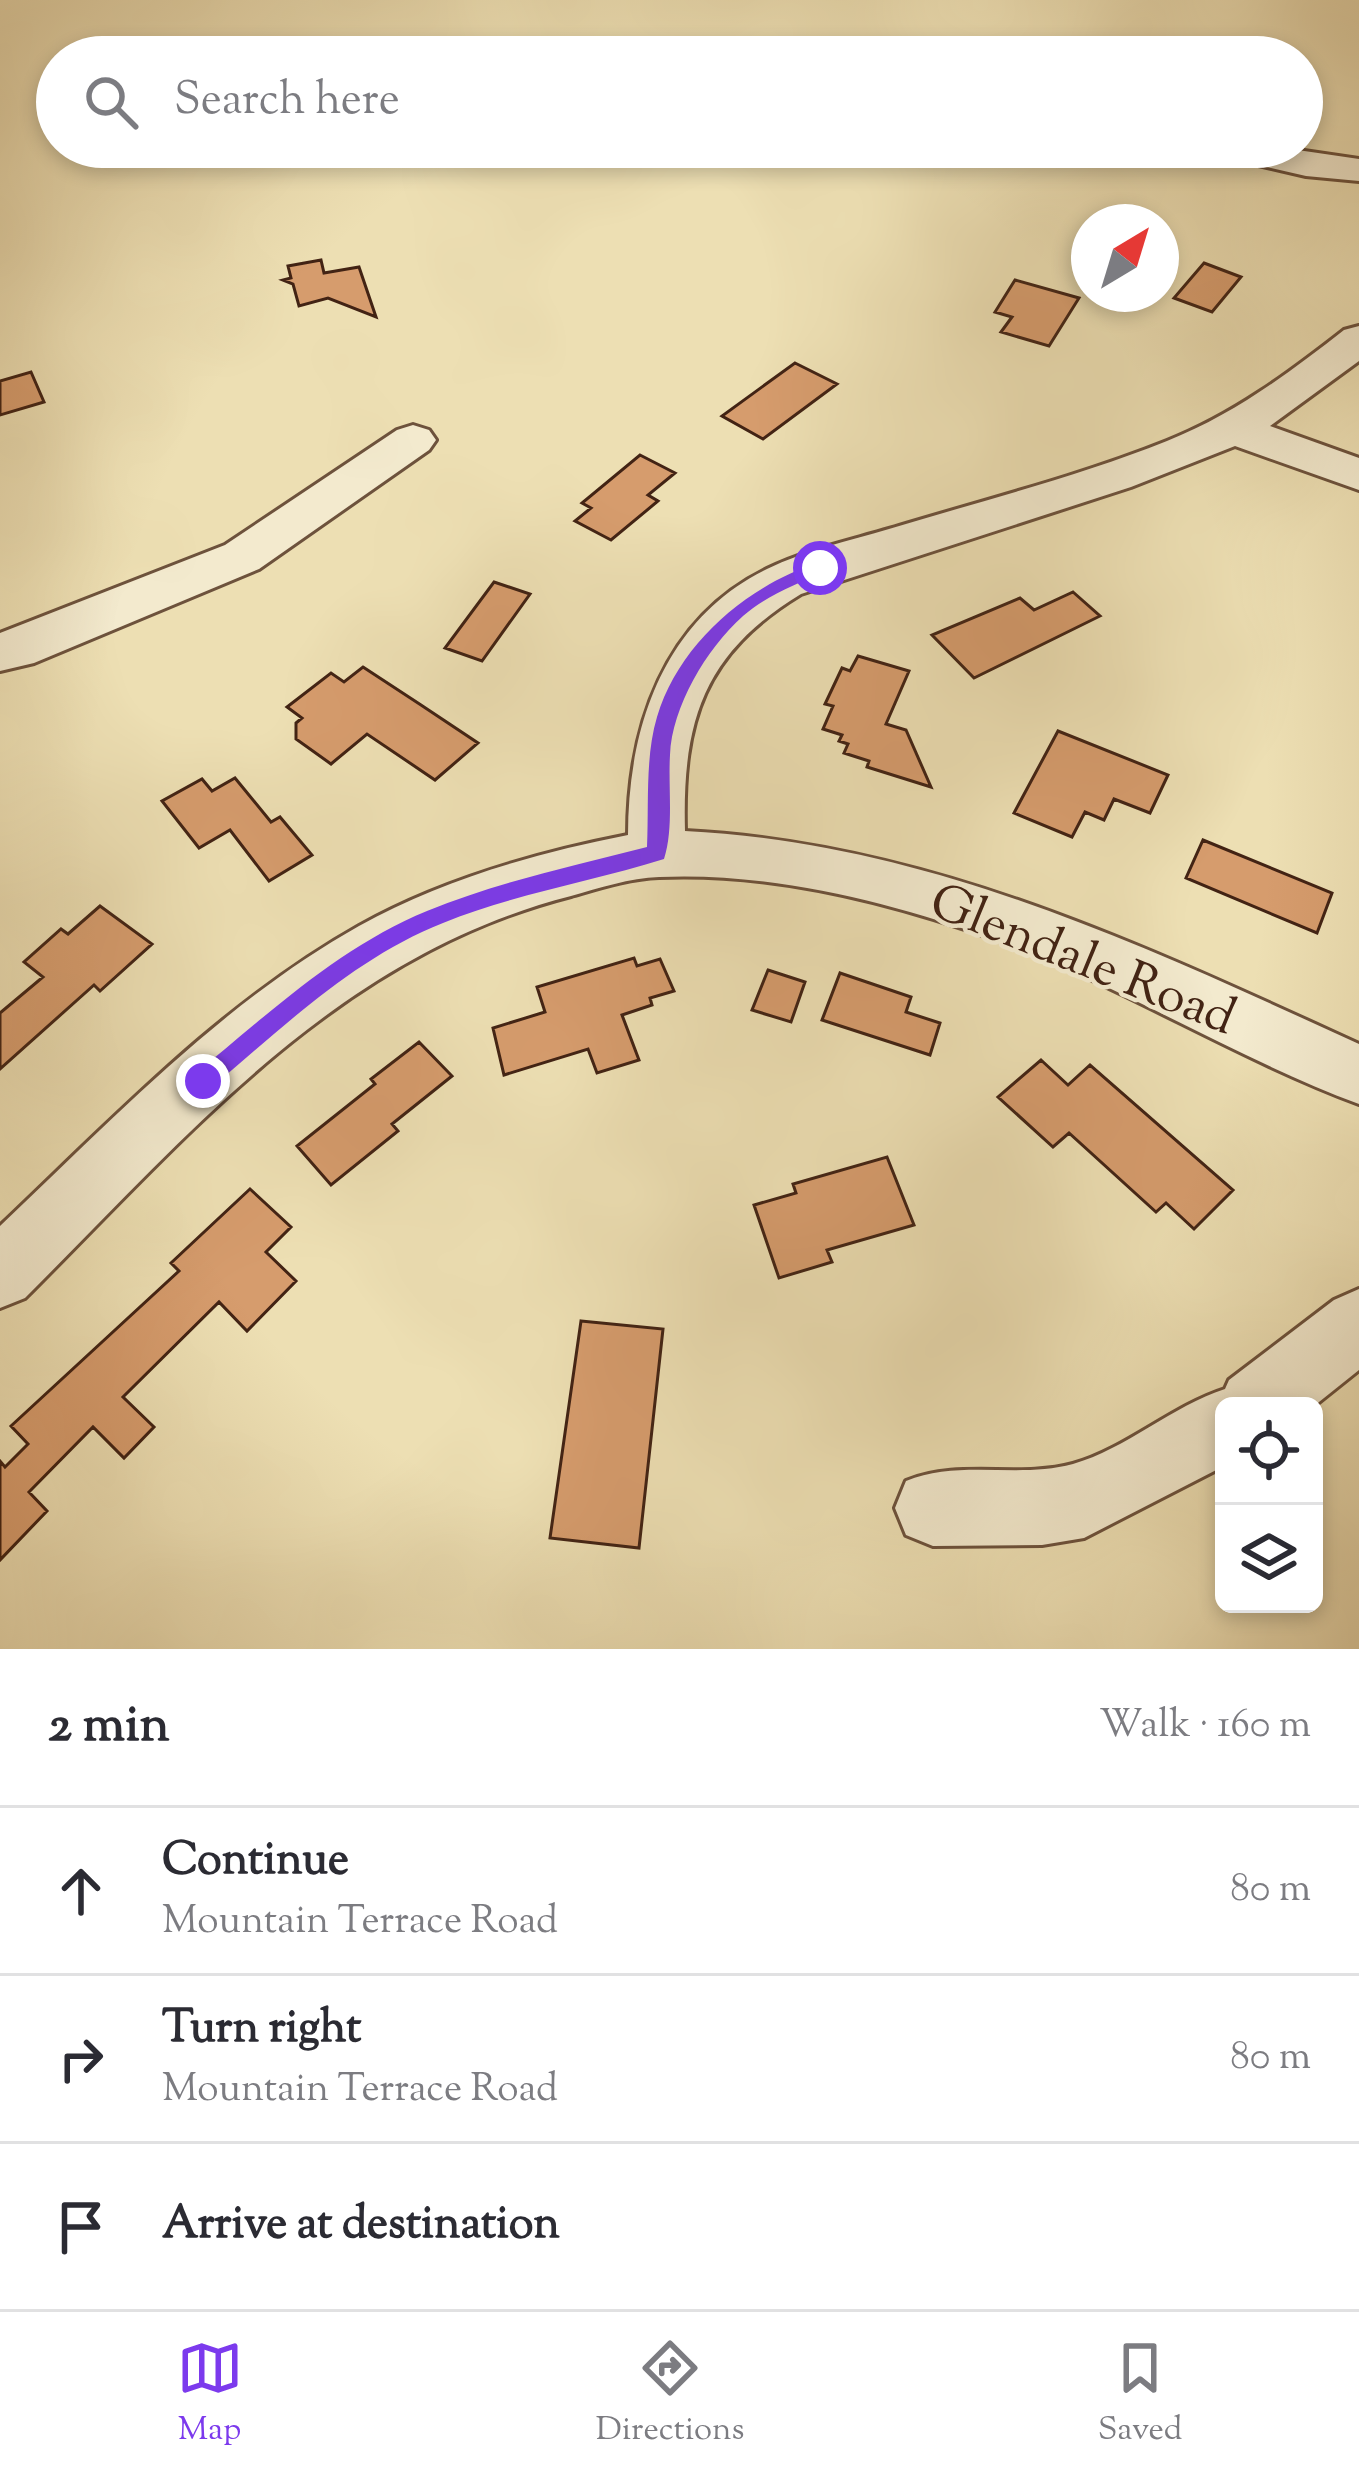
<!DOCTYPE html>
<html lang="en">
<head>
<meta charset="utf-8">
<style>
	body { margin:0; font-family:"Sorts Mill Goudy",serif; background:#f7f7f7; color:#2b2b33 }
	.controls { position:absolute; right:36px; bottom:36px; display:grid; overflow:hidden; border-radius:18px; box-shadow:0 6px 18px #0003 }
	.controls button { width:108px; height:108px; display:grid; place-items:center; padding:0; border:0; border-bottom:3px solid #e1e1e2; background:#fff; color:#2b2b33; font:60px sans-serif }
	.compass { position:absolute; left:1071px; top:204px; width:108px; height:108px; border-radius:50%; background:#fff; box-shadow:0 6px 18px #0003; rotate:38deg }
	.stop { position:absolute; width:36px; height:36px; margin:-27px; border:9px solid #7c3aed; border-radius:50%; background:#fff }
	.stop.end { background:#7c3aed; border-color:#fff; box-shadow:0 3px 12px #0008 }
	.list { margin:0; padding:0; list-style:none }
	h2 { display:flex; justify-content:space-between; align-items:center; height:156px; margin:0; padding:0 48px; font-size:51px }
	h2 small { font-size:39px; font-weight:400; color:#7c7c81 }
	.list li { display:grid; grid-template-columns:78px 1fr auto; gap:36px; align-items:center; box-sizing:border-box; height:168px; padding:0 48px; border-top:3px solid #e1e1e2 }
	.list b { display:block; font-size:45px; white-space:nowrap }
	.list p { margin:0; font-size:39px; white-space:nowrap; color:#7c7c81 }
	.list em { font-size:39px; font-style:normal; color:#7c7c81 }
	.icon { flex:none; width:66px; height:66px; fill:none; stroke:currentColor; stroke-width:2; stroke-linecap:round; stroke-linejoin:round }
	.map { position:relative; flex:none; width:1359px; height:1649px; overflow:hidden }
	.search { position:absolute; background:#fff; box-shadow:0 6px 18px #0003; left:36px; right:36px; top:36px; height:132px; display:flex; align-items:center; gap:30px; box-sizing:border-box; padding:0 42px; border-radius:66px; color:#7c7c81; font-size:45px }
	.sheet { height:660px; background:#fff }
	nav { display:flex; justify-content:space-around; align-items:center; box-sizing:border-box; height:168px; border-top:3px solid #e1e1e2; background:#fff; font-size:33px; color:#7c7c81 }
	nav a { display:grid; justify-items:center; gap:6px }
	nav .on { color:#7c3aed }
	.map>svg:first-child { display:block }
</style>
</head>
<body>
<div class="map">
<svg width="1359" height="1649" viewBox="0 0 1359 1649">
	<rect width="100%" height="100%" fill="#eddfb3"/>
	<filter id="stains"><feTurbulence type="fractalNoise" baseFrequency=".00167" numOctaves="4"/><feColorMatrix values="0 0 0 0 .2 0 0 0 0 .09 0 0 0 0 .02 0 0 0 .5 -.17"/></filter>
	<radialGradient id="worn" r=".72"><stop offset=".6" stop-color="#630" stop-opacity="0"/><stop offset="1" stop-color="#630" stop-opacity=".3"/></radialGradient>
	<path fill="#d69c6d" stroke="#422314" stroke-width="3" d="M321,260L324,273L359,267L376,317L328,298L299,306L293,284L283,280L291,278L288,266Z
		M1204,263L1241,277L1212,312L1174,298Z
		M1015,280L1079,298L1049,346L1001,332L1012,317L995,312Z
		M795,363L837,384L763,439L722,416Z
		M31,372L44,402L0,415V381Z
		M640,455L675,473L648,495L658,501L611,540L575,521L591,508L582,503Z
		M494,582L530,594L482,661L445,648Z
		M1073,592L1100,616L974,678L932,635L1020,598L1034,610Z
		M858,656L909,671L886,724L906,730L931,787L867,767L869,761L844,753L848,744L839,741L842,735L823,729L833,706L825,704L842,668L850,671Z
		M363,667L421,705L478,743L435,780L367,734L331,764L296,739V723L302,718L287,707L331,673L344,682Z
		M1058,731L1168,775L1150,813L1114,799L1104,820L1085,812L1072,837L1014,813Z
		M235,778L271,822L280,817L312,855L269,881L230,830L199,848L162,801L202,779L212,791Z
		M1203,840L1332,893L1317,933L1186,878Z
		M100,906L152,944L100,991L94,985L0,1069V1013L43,977L24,962L61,929L68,934Z
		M634,958L637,966L660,959L674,991L650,998L652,1005L622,1015L639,1060L597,1073L588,1049L504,1075L493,1028L545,1012L537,987Z
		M768,970L805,982L791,1022L752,1010Z
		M840,973L911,997L906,1012L940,1023L930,1055L822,1020Z
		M419,1042L452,1076L392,1124L398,1131L331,1185L297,1146L375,1084L371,1079Z
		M1041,1060L1068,1085L1090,1065L1233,1190L1194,1229L1166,1203L1156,1212L1069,1133L1053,1147L998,1097Z
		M887,1157L914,1225L827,1250L832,1262L779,1278L754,1205L796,1193L793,1184Z
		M250,1189L291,1227L266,1252L296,1281L247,1331L219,1302L123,1397L154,1427L124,1458L93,1427L29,1492L47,1511L0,1560V1461L5,1467L28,1444L11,1426L179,1271L171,1263Z
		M581,1321L663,1329L639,1548L550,1538Z"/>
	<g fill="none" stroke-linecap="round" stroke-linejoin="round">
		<defs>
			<path id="minor" d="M1209,147H1277L1359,159V181L1306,176L1215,155Z
				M1359,326V361L1270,426L1359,458V490L1235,446L1131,487L801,594C704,653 682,720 685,831C928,843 1142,945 1359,1044V1104C1235,1058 1121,985 996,940C891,902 772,872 659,877C630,878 599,888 571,896C337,956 189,1134 25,1298L0,1308V1226C113,1119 222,1003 359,926C441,880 536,853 628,835C628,727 664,619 767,569C806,550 848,541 889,529C981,501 1077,477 1167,441C1233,415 1289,373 1344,330Z
				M413,425L429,430L436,440L429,450L259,569L34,663L0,671V633L225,545L397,430Z
				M1359,1289V1370L1314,1406H1224V1466L1084,1538L1042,1545L933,1546L906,1535L895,1508L906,1481C959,1459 1018,1479 1073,1464C1126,1449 1172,1406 1225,1389L1229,1380L1334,1300Z"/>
		</defs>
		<use href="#minor" stroke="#6d523c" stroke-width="6"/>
		<use href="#minor" fill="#f3eace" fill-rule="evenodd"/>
	</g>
	<path fill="#7c3aed" d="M820,562L826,563V572C797,583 766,596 743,616C706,649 672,707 670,755C668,788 674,828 664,859C591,882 514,894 443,923C354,958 282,1028 211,1088H195V1074C267,1015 339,947 427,911C498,882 573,866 647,847C649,805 645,757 657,717C679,643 748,585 820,562Z"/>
	<g text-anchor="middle" stroke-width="9" stroke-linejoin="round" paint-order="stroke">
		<g font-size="51" fill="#422314" stroke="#f3eace">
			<text transform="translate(1084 957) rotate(22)" y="18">Glendale Road</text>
		</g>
	</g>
	<rect width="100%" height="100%" filter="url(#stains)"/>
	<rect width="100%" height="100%" fill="url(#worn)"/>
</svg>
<div class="controls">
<button><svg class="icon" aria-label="locate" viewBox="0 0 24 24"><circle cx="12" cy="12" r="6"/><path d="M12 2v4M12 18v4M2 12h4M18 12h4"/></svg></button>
<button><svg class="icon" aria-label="layers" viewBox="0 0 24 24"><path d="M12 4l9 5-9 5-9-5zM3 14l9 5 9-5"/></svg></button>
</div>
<svg class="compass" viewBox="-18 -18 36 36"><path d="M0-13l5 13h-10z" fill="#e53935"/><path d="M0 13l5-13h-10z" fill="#7c7c81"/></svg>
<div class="stop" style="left:820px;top:568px"></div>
<div class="stop end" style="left:203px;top:1081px"></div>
<div class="search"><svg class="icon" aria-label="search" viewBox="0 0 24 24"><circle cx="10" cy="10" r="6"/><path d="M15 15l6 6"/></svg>Search here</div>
</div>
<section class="sheet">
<h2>2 min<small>Walk · 160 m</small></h2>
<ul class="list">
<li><svg class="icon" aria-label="ahead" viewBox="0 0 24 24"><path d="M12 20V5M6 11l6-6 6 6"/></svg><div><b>Continue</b><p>Mountain Terrace Road</p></div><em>80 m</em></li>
<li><svg class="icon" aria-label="right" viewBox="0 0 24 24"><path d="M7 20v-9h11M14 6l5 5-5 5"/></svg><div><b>Turn right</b><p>Mountain Terrace Road</p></div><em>80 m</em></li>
<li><svg class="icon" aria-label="arrive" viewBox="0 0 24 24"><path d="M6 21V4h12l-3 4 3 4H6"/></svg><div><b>Arrive at destination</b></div></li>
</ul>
</section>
<nav>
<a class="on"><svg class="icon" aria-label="map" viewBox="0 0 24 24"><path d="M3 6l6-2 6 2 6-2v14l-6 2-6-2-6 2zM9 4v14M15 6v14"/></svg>Map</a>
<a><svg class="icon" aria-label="directions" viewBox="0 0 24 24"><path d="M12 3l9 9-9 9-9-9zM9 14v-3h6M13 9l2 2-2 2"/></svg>Directions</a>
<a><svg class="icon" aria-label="saved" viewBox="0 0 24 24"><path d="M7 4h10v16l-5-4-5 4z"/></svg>Saved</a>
</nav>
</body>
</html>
